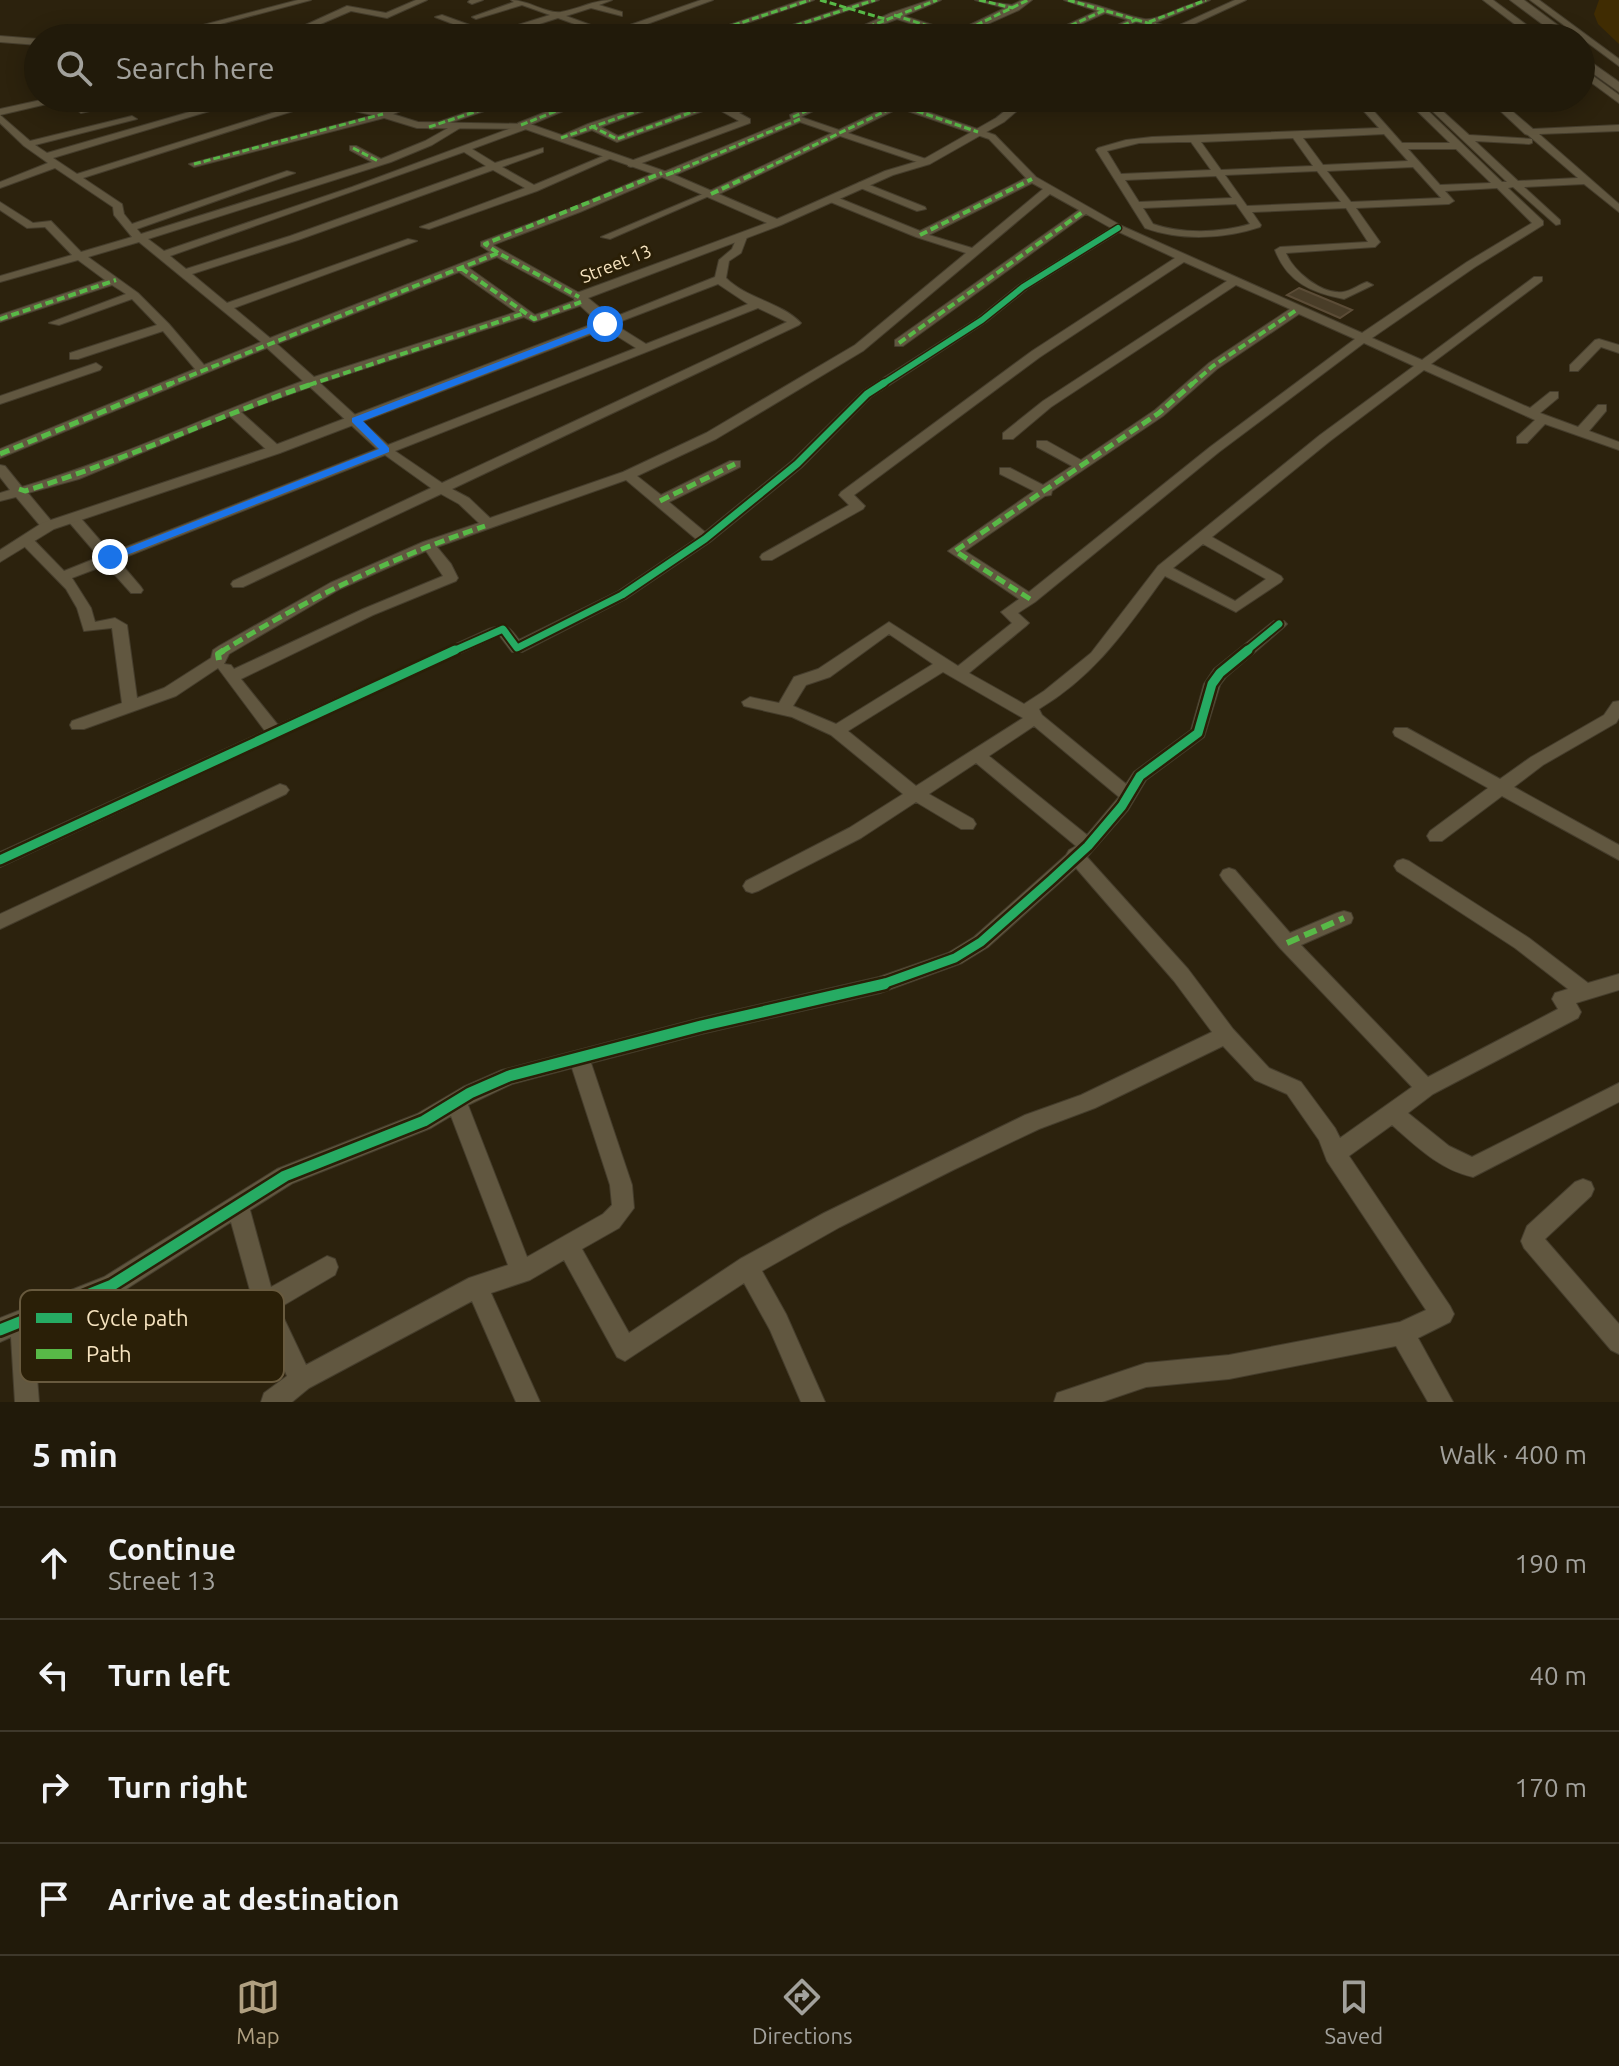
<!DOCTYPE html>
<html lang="en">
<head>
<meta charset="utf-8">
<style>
	body { margin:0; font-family:Ubuntu,sans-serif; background:#292313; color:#f1f3f6 }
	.stop { position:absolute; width:24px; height:24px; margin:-18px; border:6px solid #1a73e8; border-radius:50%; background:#fff }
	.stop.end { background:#1a73e8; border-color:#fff; box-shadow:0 2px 8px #0008 }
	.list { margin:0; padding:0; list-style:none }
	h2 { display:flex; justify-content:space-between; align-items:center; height:104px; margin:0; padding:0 32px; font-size:34px }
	h2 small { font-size:26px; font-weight:400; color:#a2a19c }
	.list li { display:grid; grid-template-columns:52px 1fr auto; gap:24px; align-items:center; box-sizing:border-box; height:112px; padding:0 32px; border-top:2px solid #3e382b }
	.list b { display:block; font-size:30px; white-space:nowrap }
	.list p { margin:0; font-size:26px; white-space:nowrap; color:#a2a19c }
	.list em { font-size:26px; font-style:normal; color:#a2a19c }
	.icon { flex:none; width:44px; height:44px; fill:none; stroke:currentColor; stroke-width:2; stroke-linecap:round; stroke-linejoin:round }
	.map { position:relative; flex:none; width:1619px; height:1402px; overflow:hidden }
	.search { position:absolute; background:#211a0a; box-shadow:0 4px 20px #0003; left:24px; right:24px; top:24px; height:88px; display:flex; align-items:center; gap:20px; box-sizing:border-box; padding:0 28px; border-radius:44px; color:#a2a19c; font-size:30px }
	.sheet { height:552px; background:#211a0a }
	nav { display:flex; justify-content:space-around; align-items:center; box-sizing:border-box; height:112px; border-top:2px solid #3e382b; background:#211a0a; font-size:22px; color:#a2a19c }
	nav a { display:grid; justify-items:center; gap:4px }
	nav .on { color:#b0a081 }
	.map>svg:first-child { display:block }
</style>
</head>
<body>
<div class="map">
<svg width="1619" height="1402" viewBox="0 0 1619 1402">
	<rect width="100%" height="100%" fill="#2c220d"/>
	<path fill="#402c02" d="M1599,0H1619V44L1598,24L1594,14Z"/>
	<path fill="#493d28" stroke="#5b4c37" stroke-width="2" d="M1299,288L1352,310L1340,318L1287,295Z"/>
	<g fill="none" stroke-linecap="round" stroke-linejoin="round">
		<defs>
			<path id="minor" d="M298,0H311L168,38H154Z
				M416,0H427L387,18L351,11L288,38H277L347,6L386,13Z
				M470,0H483L472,4L468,2Z
				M511,0C528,0 546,14 561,12C579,9 593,0 612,0L599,5L622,12V16L591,8L566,16L610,32L701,0H713L617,35L616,38H596L602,34L558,18L527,28L553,38C541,38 532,32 521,31C509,30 495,38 482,38L484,36L435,17L442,15L492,33L550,15L522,5L476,19L472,17L514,2Z
				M802,0H814L703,38H691Z
				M867,0H879L765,38H753Z
				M930,0H941L904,16L955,32L1005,8L975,0L1012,5L1022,0H1032L1019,10L963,35L969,38H957L936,31L920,38H909L928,29L897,19L847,38H836L891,13Z
				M1064,0C1092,0 1117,14 1144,19C1158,22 1190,0 1210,0L1155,23L1175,28L1172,32L1136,22L1102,38H1091L1128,20L1105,13L1050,38H1039L1097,11Z
				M1530,0H1539L1619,59V66Z
				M419,26L426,28L401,38H389Z
				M50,98H72L83,107L128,98H147L81,113L64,100L0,115V109Z
				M238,98H253L53,158L77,174L320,98H334L83,178L122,204L124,214L132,224L287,171L295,173L137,229L141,234L372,162L350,150V146H356L381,159L425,141L457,123L465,125L432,145L391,162L148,239L164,251L352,187L517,126L518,123L581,98H594L530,125L529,128L472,149L495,163L543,148V152L502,167L534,185L608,154L616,156L537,191L429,229L420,227L525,188L493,170L298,240L192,274L227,303L408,239L417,241L234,308L270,338L490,252L481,246V242L572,208L659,171H666L791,119L790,115L827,98H839L801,117L839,130L891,105L874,98C885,98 895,102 905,99L910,102L907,105L995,135L1036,177L1122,226L1362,333L1467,262L1532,223L1497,188L1445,191L1454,201L1449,204L1356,208L1380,242L1375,247L1286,253C1293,271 1322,295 1343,292C1351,291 1360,284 1367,282L1373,285L1344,299C1312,293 1287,282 1275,250L1280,247L1368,242L1346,208L1252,212L1261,225L1260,227C1224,239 1181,241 1145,228L1096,150L1098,148L1126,140L1152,137L1379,128L1361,108V104L1498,99L1533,129L1619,125V131L1539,134L1619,204V212L1584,184L1524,187L1560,220V224L1556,225L1513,187L1508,188L1543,221V225L1475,267L1372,338L1422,360L1534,277H1542V281L1431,364L1530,408L1550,392H1558V398L1540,413L1578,427L1598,405H1606V411L1589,431L1619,442V450L1545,424L1527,443H1517V437L1535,420L1424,370L1330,441L1212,537L1281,576L1283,579L1281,582L1236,612L1165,576C1126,629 1097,674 1039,709L1042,715L1126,784L1134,772L1191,730L1204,684L1214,669L1274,621H1284L1287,624L1284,627L1226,677L1220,685L1204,737L1146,780L1128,810L1087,857L1188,969L1233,1029L1269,1068L1301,1082L1335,1128L1340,1138L1412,1087L1280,948L1223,880L1220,875L1223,870L1229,868L1235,870L1290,933L1337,913L1344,911L1351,913L1353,918L1351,923L1301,945L1428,1077L1558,1009L1552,999L1555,993L1568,989L1515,948L1397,871L1394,866L1397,861L1403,859L1409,861L1529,938L1588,983L1619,974V990L1576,1003L1581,1012L1578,1018L1433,1094L1408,1113L1449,1146L1472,1157L1619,1083V1102L1473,1177C1440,1170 1416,1146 1392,1125L1349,1156L1450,1306L1454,1314L1450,1322L1418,1338L1453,1402H1428L1396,1346L1229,1379L1146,1387L1102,1402H1054L1057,1393L1146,1363L1229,1355L1400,1322L1426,1310L1327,1161L1319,1140L1287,1094L1255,1080L1223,1046L1095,1108L1039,1129L953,1170L840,1227L762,1271L786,1314L825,1402H801L770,1330L744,1283L625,1361L617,1357L564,1260L530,1280L491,1293L540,1402H516L472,1301L309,1388L292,1402H261L264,1393L287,1376L251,1294L231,1222L120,1293L33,1328L39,1402H15L11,1337L0,1342V1318L104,1277L277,1169L417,1114L463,1087L502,1070L701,1018L879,977L948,953L974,937L1066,855L1069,850L1076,846L976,763L929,794L973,819L976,824L973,829H961L916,802L861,838L758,891L752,893L746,891L743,886L746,881L849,828L903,794L831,735L792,717L744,706L742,702L750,697L779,703L794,677L818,669L889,622L958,666L1012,623L1001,612L1019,599L948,551L1034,491L1000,474V468H1010L1043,485L1072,466L1037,447V441H1047L1081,460L1155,410L1209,363L1290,309L1236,285L1051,407L1013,439H1003V433L1043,401L1227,281L1184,262L1040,357L861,490L854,495L865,506L863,509L772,560H762L760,557L762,554L849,505L839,495L841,492L1032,351L1175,258L1119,232L1027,289L986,322L871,397L802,467L710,542L627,598L522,652H512L499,635L0,867V852L265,731L218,668L176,696L84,729H72L70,725L72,721L122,703L112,628L84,631L77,608L66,589L21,543L19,540L21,537H31L64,571L99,557L68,521L66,518L68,515H78L111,553L377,449L310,387L241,412L280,447V453H270L230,416L79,479L28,493L53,523L55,526L53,529H43L16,497L0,501V493L10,490L0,477V465L5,466L22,487C118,459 209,415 303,381L267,348L0,458V449L195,369L163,331L78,359H70V353L157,325L132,299L59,325L49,323L126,294L112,285L0,322V315L105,280L78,260L0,282V276L72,255L45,227L27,228L0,210V202L33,223L51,221L81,252L132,237L114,215L113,207L55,168L0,188V182L48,163L24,146L0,123V115L30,141L132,116L137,119L35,145L47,153ZM1493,104L1525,134L1528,135L1578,178L1518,181L1475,141L1529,144L1532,143V139L1469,135L1437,106ZM1423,106H1427L1507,182H1502ZM1413,107L1450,143H1402L1371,108ZM899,108L989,139L1026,178L920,231L836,197H828V201L916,237L966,253L855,345L706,433L623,472L490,518L469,498L452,489L799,325L801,323C781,302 747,299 726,278L729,261L741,253L747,237L742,234L737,237L732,249L719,260L715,277L612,318L602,319L599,324L601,326L636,348L388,445L320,383L524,317L534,322L585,304L587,302L583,295L493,245L580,212L662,177H670L800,122L832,133L710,191L601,237L610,239L709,196H715L840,136L923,164H929V160L848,133ZM1384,134L1408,161L1323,165L1303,138ZM1293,138L1313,166L1221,170L1201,142ZM1179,142H1191L1211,170L1121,174L1107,151L1139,143ZM1408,149H1456L1491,183L1440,185ZM464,152L486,166L290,236L186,269L170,256ZM1413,167L1441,198L1351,202L1327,171ZM1317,171L1341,202L1247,206L1225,175ZM1216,176L1232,198L1139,202L1125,180ZM1032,183L1043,189L972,248L929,235ZM1050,194L1079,210L895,340V346H903L1086,214L1111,228L1019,285L978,318L863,391L792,461L705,532L669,502L740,467V461H730L661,495L637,476L716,439L863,351ZM1236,204L1250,224C1220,233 1182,234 1153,224L1143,208ZM139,242L261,342L204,365L169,324L138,293L88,257ZM497,257L575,299L576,300L535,315L469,268ZM459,272L516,312L314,377L277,344ZM718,284L748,304L646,344L614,324ZM758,308L787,322L442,483L395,451ZM1299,314L1355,339L1210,447L1029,592L965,551L1045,496L1051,495L1052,491L1163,416L1217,369ZM1364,343L1414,366L1320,435L1158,566L1091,653L1044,691L1024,704L969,673L1026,626L1029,623L1018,613L1035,602L1219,452ZM385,455L431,488L233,581L231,584L233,587H243L441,494L459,504L479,523L423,542L330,583L219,646L213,650L211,658L164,688L137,698L127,625L115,618L95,622L91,608L72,578L106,565L131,593H141L143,590L141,587L118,560ZM626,480L696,539L617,592L519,640C509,626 506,623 489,629L278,725L241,679L373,615L456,581L458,578L451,564L437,547ZM1203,544L1266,579L1235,601L1173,568ZM426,551L443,576L363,609L234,669L231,665L224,664L229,654L340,589ZM889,634L933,664L836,724L793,706L806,685L830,677ZM943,672L1023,718L916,786L848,731ZM1034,726L1119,797L1087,835L989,756ZM1076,868L1174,981L1212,1032L1081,1095L1025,1115L824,1213L740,1259L629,1333L582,1249L619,1228L634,1208L632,1185L591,1063L701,1034L880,993L962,963L988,947ZM572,1068L610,1185L612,1205L603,1214L527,1257L468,1105L512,1084ZM451,1116L508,1265L469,1278L306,1365L279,1308L335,1275L338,1267L335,1259L327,1256L271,1287L250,1210L293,1183L431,1128Z
				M418,98H431L384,118L194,167L189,164L378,114Z
				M508,98H522L432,129L424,127Z
				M665,98H679L601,127L618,136L722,98H736L722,104L732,109L760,98H773L739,113L750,119V123L631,167L628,166V162L739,121L714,107L617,142L592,130L561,141L556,138L588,124Z
				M862,182L925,207L926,209L917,211L858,187V183Z
				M1599,339L1619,345V353L1601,347L1578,371H1570V365L1595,340Z
				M96,363L102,367L100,370L0,404V396Z
				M1619,701V718L1616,723L1543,765L1514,787L1619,845V860L1502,796L1442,841H1430L1427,836L1430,831L1488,788L1395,736L1393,732L1395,728H1407L1500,779L1531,757L1604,715L1613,702Z
				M280,784L286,786L289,790L286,794L0,929V914Z
				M1583,1179L1591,1182L1594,1189L1591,1196L1545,1239L1619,1324V1354L1611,1350L1524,1248L1521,1241L1527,1226L1575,1182Z"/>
			<path id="tertiary" d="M1235,0H1246L1164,38H1151Z
				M1483,0H1493L1544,38H1533Z
				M0,36L38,39V45L0,42Z
				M1581,67L1619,95V103L1581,75Z
				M297,98H317L383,111L418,122L530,124L670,173L777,219L885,171L922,160L996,118L1021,98H1032L1004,122L930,164L893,175L781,225L588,298L609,315L610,327L280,453L54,529L0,562V550L42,523L270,447L598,322L574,300V294L767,223L662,177L525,129L417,128L381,117Z"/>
			<path id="primary" d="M1510,0H1524L1575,38H1561Z
				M1581,55L1619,82V92L1581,65Z"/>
		</defs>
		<use href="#minor" stroke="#453d2c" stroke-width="2"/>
		<use href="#tertiary" stroke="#453d2c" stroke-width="2"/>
		<use href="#primary" stroke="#453d2c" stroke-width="2"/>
		<use href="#minor" fill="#615740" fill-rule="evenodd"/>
		<use href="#tertiary" fill="#615740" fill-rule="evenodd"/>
		<use href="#primary" fill="#605640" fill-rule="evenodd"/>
		<path stroke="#58b947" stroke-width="3" stroke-dasharray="7 3" stroke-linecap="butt" d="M820,0L885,19
			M979,0L1013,8
			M1068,0L1172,30
			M894,15L965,38
			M1149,22L1206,0
			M958,34L1028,0
			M695,38L810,0
			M757,38L875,0
			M840,38L937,0
			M913,38L936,28
			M1043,38L1105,10
			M1095,38L1137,19
			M879,98L978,132
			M793,117L834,98
			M521,125L589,98
			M591,126L617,139L731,98
			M429,127L517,98
			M561,138L674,98
			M353,148L378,161
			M194,164L383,114
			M674,172L800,119
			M758,172L913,98"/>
		<path stroke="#58b947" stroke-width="4" stroke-dasharray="8 4" stroke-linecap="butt" d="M666,175L679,170
			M711,194L762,170
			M920,235L1032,179
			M498,253L485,244L662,173
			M461,268L534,319L581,302
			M0,319L116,280
			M899,343L1084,211
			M167,385L498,253L579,297
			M309,385L525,313
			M1191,385L1213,366L1298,309"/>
		<path stroke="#58b947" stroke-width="5" stroke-dasharray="10 5" stroke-linecap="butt" d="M0,454L172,383
			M19,489L25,491C124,461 217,416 315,383
			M660,501L735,464
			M1030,599L955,551L1159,413L1193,383
			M221,652C305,600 392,557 485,526"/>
		<path stroke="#58b947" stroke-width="6" stroke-dasharray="13 6" stroke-linecap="butt" d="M219,660L218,654L224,650
			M1287,943L1344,918"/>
		<defs>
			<path id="cycleway-far3" d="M881,385L982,320L1023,287L1118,228"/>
			<path id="cycleway-far2" d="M451,652L503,629L517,648L622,595L705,539L797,464L867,394L884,383
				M1245,652L1279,624"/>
			<path id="cycleway-far1" d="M0,860L455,650
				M877,986L955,958L981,942L1051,880L1088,846L1122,806L1140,776L1198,733L1212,684L1220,673L1248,650"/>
			<path id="cycleway" d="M0,1330L112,1285L285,1176L424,1121L470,1093L509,1076L701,1026L884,984"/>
		</defs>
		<use href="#cycleway-far3" stroke="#2a1f07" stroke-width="9"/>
		<use href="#cycleway-far2" stroke="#2a1f07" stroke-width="11"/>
		<use href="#cycleway-far1" stroke="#2a1f07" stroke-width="14"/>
		<use href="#cycleway" stroke="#2a1f07" stroke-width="16"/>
		<use href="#cycleway-far3" stroke="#26ab63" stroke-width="6"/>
		<use href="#cycleway-far2" stroke="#26ab63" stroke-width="7"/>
		<use href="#cycleway-far1" stroke="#26ab63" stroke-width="9"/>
		<use href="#cycleway" stroke="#26ab63" stroke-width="11"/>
	</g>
	<path fill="#1a73e8" d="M605,321L609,326L363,421L389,448V452L114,560L104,557L379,449L352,422V418Z"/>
	<g text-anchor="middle" stroke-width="6" stroke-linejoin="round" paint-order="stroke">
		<g font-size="18" fill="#f7e4c0" stroke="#2a1f07">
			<text transform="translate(616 264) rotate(-22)" y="6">Street 13</text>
		</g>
	</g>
	<rect x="20" y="1290" width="264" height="92" rx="12" fill="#2a1f07" stroke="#685a3e" stroke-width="2"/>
	<rect x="36" y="1313" width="36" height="10" fill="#26ab63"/>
	<rect x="36" y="1349" width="36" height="10" fill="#58b947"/>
	<g font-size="22" fill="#f7e4c0">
		<text x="86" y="1326">Cycle path</text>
		<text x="86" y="1362">Path</text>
	</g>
</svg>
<div class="stop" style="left:605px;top:324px"></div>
<div class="stop end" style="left:110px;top:557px"></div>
<div class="search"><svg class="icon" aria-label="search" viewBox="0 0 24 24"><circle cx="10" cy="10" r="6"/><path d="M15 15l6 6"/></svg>Search here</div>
</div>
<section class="sheet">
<h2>5 min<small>Walk · 400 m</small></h2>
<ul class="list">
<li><svg class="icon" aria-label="ahead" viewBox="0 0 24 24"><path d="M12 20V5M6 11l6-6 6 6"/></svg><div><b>Continue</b><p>Street 13</p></div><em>190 m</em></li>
<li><svg class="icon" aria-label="left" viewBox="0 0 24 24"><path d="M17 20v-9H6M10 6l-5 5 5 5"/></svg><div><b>Turn left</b></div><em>40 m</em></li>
<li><svg class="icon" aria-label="right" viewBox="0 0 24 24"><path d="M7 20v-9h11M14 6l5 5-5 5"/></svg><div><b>Turn right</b></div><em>170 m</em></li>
<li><svg class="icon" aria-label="arrive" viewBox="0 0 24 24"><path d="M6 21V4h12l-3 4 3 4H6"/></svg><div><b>Arrive at destination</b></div></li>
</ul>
</section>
<nav>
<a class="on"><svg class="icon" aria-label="map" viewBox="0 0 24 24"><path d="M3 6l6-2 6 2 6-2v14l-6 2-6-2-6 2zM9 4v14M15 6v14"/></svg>Map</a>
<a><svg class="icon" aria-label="directions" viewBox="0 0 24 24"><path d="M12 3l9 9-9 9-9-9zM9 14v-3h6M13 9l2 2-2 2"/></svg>Directions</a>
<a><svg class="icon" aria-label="saved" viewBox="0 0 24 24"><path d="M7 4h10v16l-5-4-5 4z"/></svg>Saved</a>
</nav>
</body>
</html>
